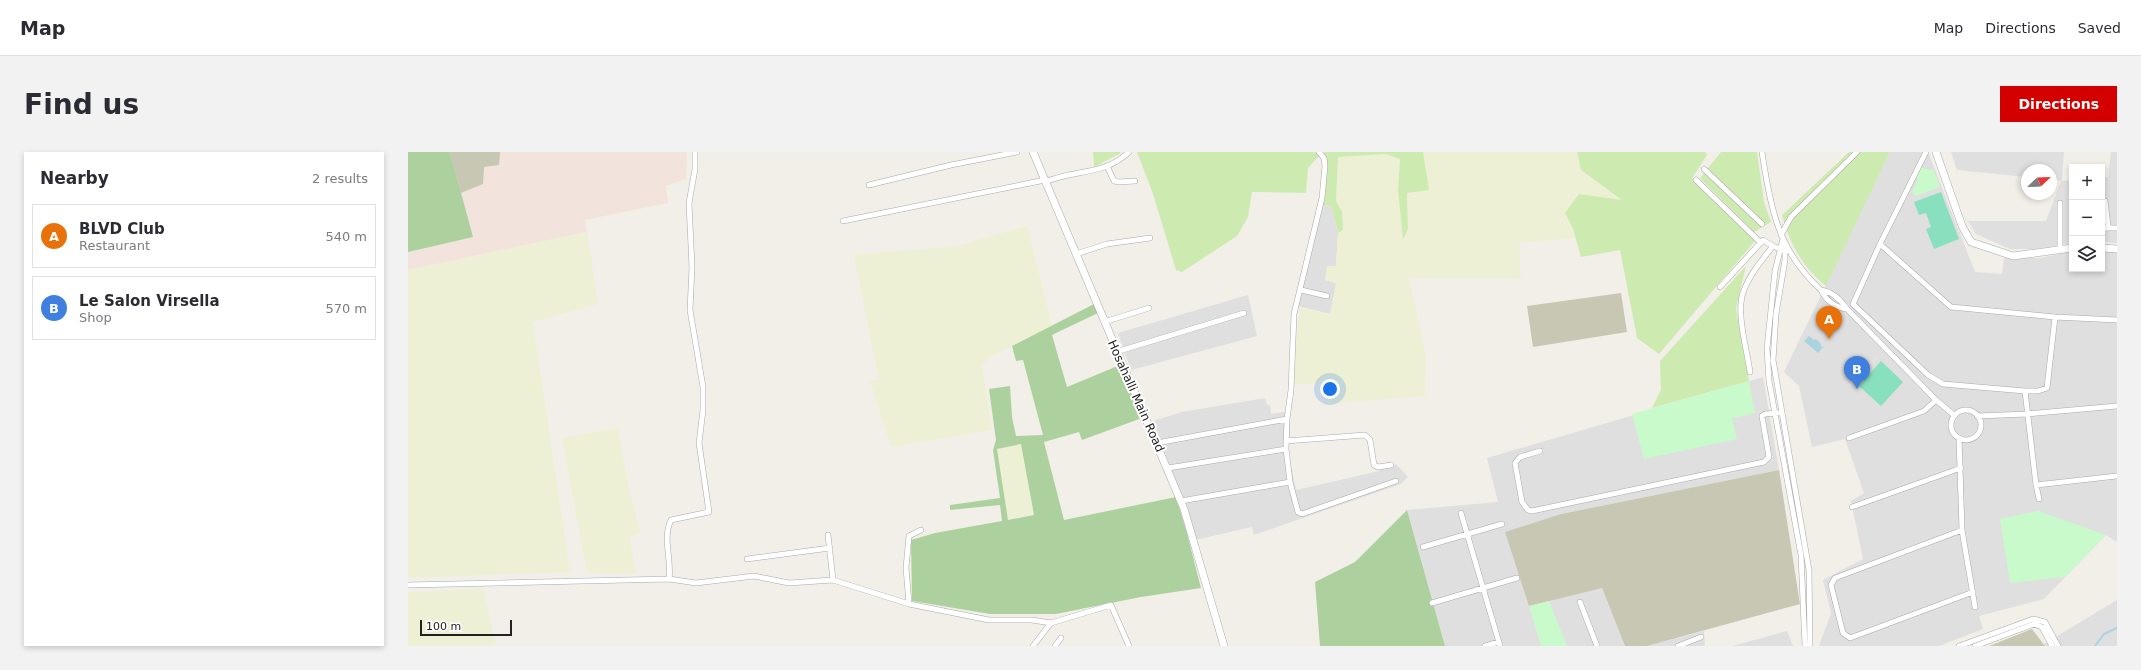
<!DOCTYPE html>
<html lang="en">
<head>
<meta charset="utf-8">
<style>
	body { margin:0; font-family:"DejaVu Sans",sans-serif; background:#f2f2f3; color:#2b2b33 }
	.controls { position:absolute; right:12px; top:12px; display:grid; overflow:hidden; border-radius:0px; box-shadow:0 2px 6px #0003 }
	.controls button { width:36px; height:36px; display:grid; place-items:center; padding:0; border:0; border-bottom:1px solid #e1e1e2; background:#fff; color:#2b2b33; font:20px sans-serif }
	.compass { position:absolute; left:1613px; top:12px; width:36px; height:36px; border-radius:50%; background:#fff; box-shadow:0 2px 6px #0003; rotate:67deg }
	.scale { position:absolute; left:12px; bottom:10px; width:92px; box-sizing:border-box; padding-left:4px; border:2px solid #222; border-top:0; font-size:11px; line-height:14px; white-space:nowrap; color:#222; -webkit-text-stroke:3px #fff; paint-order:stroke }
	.you { position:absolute; left:922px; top:237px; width:14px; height:14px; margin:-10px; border:3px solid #fff; border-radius:50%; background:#1a73e8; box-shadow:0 0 0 6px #1a73e833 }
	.badge { display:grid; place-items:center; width:26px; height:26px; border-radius:50%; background:#d40000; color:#fff; font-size:13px; font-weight:700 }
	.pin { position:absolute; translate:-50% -33px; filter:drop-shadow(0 1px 2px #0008) }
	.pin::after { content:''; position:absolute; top:21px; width:14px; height:12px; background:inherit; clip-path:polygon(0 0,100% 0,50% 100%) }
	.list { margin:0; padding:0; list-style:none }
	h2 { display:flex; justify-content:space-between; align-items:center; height:52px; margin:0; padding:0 16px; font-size:17px }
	h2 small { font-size:13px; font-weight:400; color:#7c7c81 }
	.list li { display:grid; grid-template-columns:26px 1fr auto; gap:12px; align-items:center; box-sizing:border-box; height:64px; margin:0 8px 8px; padding:0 8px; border:1px solid #e1e1e2; border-radius:0px }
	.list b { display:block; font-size:15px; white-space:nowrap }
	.list p { margin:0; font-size:13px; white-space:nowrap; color:#7c7c81 }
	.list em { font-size:13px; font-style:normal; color:#7c7c81 }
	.icon { flex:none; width:22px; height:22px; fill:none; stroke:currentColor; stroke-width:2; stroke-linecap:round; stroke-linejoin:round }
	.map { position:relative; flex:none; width:1709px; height:494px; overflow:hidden; border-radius:0px }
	header { display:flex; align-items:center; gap:24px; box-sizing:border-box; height:56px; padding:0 20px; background:#fff; border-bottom:1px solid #e1e1e2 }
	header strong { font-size:19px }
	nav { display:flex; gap:22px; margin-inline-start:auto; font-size:14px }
	.intro { display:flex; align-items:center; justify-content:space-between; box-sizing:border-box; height:96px; padding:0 24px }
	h1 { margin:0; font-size:28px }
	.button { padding:10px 18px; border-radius:0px; background:#d40000; color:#fff; font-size:14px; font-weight:700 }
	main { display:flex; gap:24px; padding:0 24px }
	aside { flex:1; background:#fff; border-radius:0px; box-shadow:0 2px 6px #0003 }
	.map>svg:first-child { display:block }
</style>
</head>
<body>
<header>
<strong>Map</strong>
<nav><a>Map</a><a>Directions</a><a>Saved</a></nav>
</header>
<div class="intro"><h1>Find us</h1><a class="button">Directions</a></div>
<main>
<aside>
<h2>Nearby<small>2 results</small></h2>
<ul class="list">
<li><span class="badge" style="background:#e8710a">A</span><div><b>BLVD Club</b><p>Restaurant</p></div><em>540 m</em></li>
<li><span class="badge" style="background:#3f7fe0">B</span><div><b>Le Salon Virsella</b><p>Shop</p></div><em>570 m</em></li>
</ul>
</aside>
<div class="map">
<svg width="1709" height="494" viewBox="0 0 1709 494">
	<rect width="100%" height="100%" fill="#f2efe9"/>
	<path fill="#e0dfdf" d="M1482,0H1520L1567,120L1594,122L1596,106H1633L1664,99V117H1694V98L1709,99V390L1698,383L1636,447L1571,464L1575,477L1531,494H1411L1423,461L1415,428L1455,407L1443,349L1456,341L1437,287L1404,295L1391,234L1376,220Z
		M1543,0H1656L1654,29L1664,28V91L1628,97H1602L1568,82L1560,69H1638L1653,29L1643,28V18H1619V25L1549,18Z
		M1703,0H1709V91L1694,90V25H1700Z
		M915,53L923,54L930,81L928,114L917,128L929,131L922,162L890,154Z
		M840,143L849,184L723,218L710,181Z
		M1355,225L1371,318L1153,362L1194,436L1217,494H1037L999,358L1090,350L1079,306Z
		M857,246L859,253H862L863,262L882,259L881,303L888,338L967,320L988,312L1000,325L993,332L846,383L844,375L787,388L777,352L745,269L774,260Z
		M1709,448V494H1637L1636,492Z
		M1296,479L1297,494H1239Z
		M1379,479L1385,494H1324Z"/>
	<path fill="#f3e3dd" d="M0,0H279L278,27L258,34L260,51L177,68L179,80L0,118Z"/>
	<path fill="#c7c7b4" d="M42,0H92L91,13L76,15L75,32L53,41Z
		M1213,141L1219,180L1125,195L1119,154Z
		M1371,318L1392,452L1239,494H1217L1194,436L1121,454L1097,380L1153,362Z
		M1624,477L1637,494H1581Z"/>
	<path fill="#eef0d5" d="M1015,0H1169L1173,18L1214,48L1157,61L1168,86L1111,91L1113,127L1001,126L1018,204L1017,244L917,252L915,231L886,233L887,196L892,156L922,162L928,131L917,128L919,114H928L930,81L935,77L934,60L928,49L930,5L978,2L992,7L990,39L995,86L1000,77L999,41L1015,5Z
		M619,74L644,174L581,205L574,214L584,278L483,295L462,229L471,228L446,103L548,94Z
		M179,80L190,152L125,170L162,420L0,426V118Z
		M210,276L222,342L233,381L222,385L228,422L179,421L154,286Z
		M613,292L626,363L600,368L589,297Z
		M75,437L88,494H0V440Z"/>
	<path fill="#cdebb0" d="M685,0H712L713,1L686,15Z
		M729,0H915L900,16L898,41L844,40L840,65L829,84L774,120L768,118L745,42Z
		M916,0H1015L1021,38L999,41L1000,77L995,87L990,39L992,7L978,2L930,5L928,49L934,60L935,78L930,81L923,54L915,53L918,8Z
		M1169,0H1297L1299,3L1284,26L1347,89L1251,202L1229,186L1212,98L1173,105L1165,77L1157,61L1171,42L1214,48L1173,18Z
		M1313,0H1349L1356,50L1363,70L1346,80L1292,26Z
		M1441,0H1482L1418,134C1396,117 1381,91 1374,63Z
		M1338,114L1328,157L1341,229L1244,256L1253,238L1252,209Z"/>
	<path fill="#add19e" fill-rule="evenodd" d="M0,0H42L65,85L0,100Z
		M686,152L690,161L644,183L659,235L712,213L734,266L674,288L671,280L636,290L656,368L768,345L778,378L793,436L733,445L648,462H582L504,449L503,388L527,381L594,369L592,353L542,358V353L592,346L585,298L588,288L581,237L602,234L604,265L608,284L635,283L615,208L608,209L604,194ZM613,292L626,363L600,368L589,297Z
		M999,358L1037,494H912L907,430L947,410Z"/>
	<path fill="#c8facc" d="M1514,15L1521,18L1525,17L1532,35L1508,44L1504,41L1510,27L1508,25Z
		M1341,229L1347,261L1324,266L1329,287L1236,307L1224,262Z
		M1630,359L1698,383L1657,425L1602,431L1592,367Z
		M1141,449L1159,494H1133L1121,454Z"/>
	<path fill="#88e0be" d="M1533,40L1551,87L1526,97L1518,77L1523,75L1518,61L1511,63L1506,50Z
		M1473,209L1495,230L1473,254L1451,234Z"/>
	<path fill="#e2e2e2" d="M1468,203L1471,207L1447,231L1444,228Z"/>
	<path fill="#aad3df" d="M1401,184L1406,188L1408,187L1413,192V195L1416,194L1410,201L1396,189Z"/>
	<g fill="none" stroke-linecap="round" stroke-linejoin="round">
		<path stroke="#aad3df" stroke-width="2" d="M1687,494L1696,482L1709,476"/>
		<defs>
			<path id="minor" d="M911,0L916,6L917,14L914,46L886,162L883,238L879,267L878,297L882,330L890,360L894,362L988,329
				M1354,0C1362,55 1370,99 1413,138
				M699,14L706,29L711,30L727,29
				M1296,17L1354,72
				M1288,28L1353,91
				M637,30C666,17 696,24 721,0
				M461,33L543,13L609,0
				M435,69L637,28
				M1699,76H1709
				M1694,79L1700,74L1697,49
				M1373,83L1383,65L1449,0
				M1375,87L1367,119L1359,196L1361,229L1393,403L1397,494
				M1377,92V108L1368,162L1365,208L1401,418L1402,494
				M1472,92L1543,155L1647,165L1639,236L1630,239H1617L1535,232L1520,223L1445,152L1472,92L1518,0
				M1652,98V51
				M668,102L699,92L742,86
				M1312,135L1355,88L1365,94
				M893,138L919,144
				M1413,138C1424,140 1433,148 1439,157C1427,155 1418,149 1413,138Z
				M1439,157L1528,248L1546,263
				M1647,165L1709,168
				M696,170L741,156
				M708,200L836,161
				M1342,220C1339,197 1327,159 1336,138C1342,122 1354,108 1365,94L1372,97
				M1617,239L1628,333L1709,324
				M1543 273a15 15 0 1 1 30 0a15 15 0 1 1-30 0Z
				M1569,264L1619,262L1709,254
				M1441,286L1516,259L1528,248
				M1551,286L1554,378L1567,455
				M878,289L957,283L962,288L966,313L970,315L983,313
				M749,291L879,267
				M1132,299L1112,305L1107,311L1114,350L1120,358L1124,359L1356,310L1361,305L1354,264L1357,262L1370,261
				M760,316L878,297
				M1628,333L1631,347
				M773,349L882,330
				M1444,355L1553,316
				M1053,361L1092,494
				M1554,378L1427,426L1423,433L1435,481L1442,486L1565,440
				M420,383L425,428L501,452L498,416L501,384L513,378
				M1015,395L1094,372
				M339,407L422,396
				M261,427C264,407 254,387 263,368L301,360L291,291L295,258V235L282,158L284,115L281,51L287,17V0
				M0,433L261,427L288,431L346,424L381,431L425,428
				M1172,450L1189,494
				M1024,451L1109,426
				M501,452L581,468H624L643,471L703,453L721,494
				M625,494L643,471
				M647,494L653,486
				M1077,494L1091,490
				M1270,494L1293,485
				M1551,494L1625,467L1637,470L1650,494
				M1567,494L1626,472L1634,475L1644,494"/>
			<path id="tertiary" d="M625,0L776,357L816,494
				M1528,0L1554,74L1563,90L1605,104L1664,96
				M1694,96L1709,97"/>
		</defs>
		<use href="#minor" stroke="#a9a9a9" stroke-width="6"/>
		<use href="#tertiary" stroke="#a9a9a9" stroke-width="8"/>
		<use href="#minor" stroke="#fff" stroke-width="5"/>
		<use href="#tertiary" stroke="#fff" stroke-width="7"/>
	</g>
	<g text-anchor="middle" stroke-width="4" stroke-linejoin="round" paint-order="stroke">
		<g font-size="12" fill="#222" stroke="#fff">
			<text transform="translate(728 244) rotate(66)" y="4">Hosahalli Main Road</text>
		</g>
	</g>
</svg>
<div class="controls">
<button>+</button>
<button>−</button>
<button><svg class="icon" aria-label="layers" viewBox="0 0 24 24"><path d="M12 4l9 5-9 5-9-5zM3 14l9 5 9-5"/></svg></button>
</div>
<svg class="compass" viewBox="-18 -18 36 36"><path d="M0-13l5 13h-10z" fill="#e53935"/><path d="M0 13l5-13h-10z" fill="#7c7c81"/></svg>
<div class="scale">100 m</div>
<div class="you"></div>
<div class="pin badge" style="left:1421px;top:187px;background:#e8710a">A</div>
<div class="pin badge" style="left:1449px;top:237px;background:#3f7fe0">B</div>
</div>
</main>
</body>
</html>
